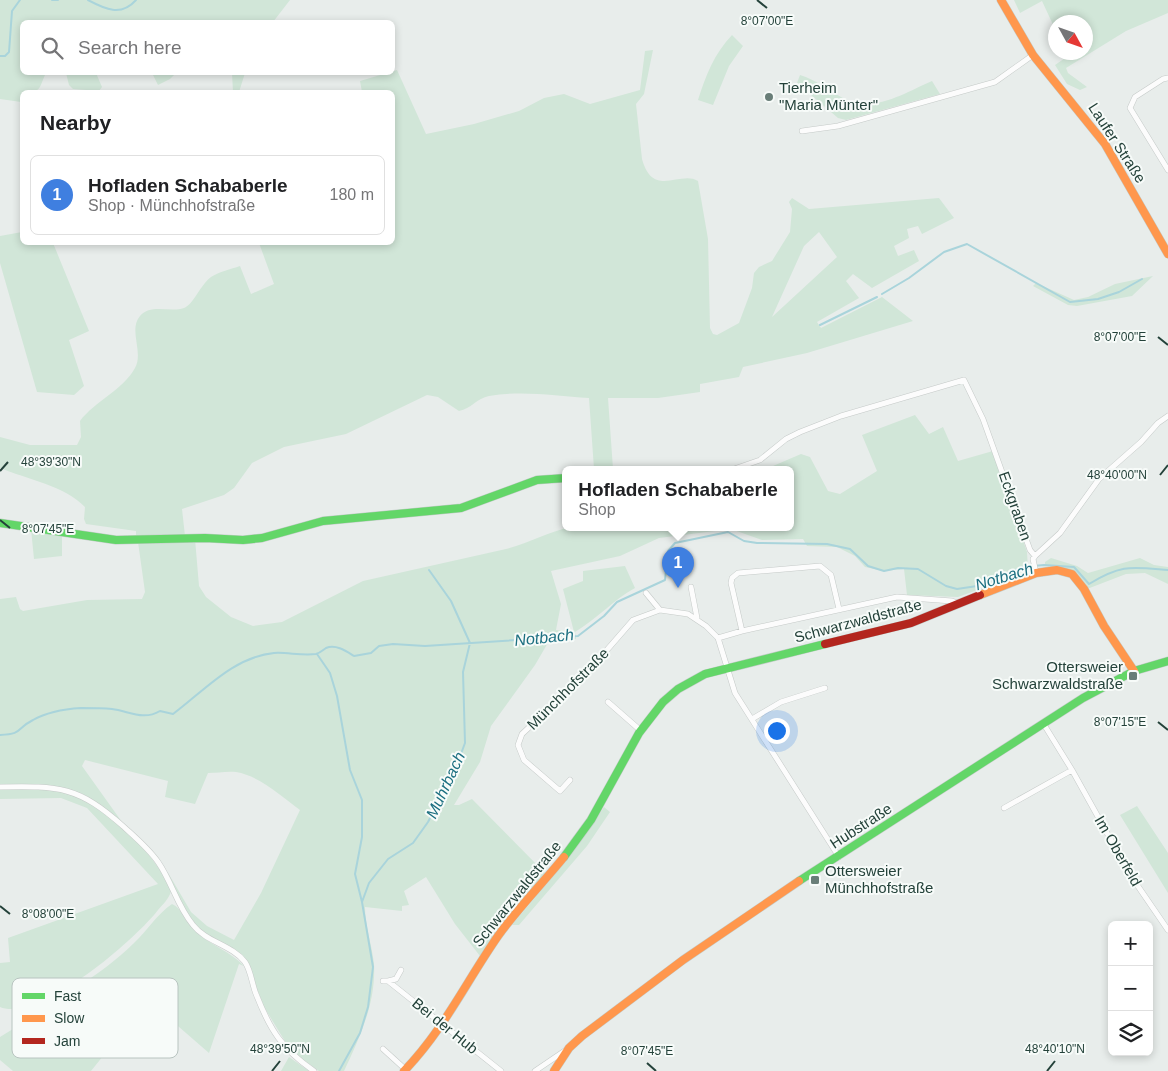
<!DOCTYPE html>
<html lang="en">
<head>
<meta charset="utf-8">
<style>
	body { margin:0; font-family:Helvetica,sans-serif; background:#f2f2f2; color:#202124 }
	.controls { position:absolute; right:15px; bottom:15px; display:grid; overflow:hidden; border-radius:8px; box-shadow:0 2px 8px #0003 }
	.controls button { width:45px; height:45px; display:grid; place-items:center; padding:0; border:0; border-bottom:1px solid #e0e0e0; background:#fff; color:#202124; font:25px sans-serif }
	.compass { position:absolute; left:1048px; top:15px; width:45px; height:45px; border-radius:50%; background:#fff; box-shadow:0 2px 8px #0003; rotate:130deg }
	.you { position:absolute; left:776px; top:730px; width:18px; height:18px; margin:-12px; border:4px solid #fff; border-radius:50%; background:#1a73e8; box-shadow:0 0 0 8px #1a73e833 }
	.badge { display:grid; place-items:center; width:32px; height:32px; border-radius:50%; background:#111827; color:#fff; font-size:16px; font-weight:700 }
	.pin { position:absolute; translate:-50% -41px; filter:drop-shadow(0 1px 2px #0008) }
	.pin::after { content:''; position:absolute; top:26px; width:18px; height:15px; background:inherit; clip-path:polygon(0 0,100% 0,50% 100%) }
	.popup { position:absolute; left:562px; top:466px; width:232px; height:65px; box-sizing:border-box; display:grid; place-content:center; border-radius:8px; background:#fff; filter:drop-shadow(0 1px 4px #0005); font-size:16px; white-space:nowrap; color:#757577 }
	.popup b { font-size:19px; color:#202124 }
	.popup::after { content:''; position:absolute; left:50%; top:100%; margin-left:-10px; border:10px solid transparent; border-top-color:#fff }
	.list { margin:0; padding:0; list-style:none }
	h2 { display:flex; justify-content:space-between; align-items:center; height:65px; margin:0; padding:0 20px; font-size:21px }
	h2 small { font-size:16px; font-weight:400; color:#757577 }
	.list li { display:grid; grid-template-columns:32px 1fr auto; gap:15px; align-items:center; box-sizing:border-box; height:80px; margin:0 10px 10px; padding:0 10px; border:1px solid #e0e0e0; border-radius:8px }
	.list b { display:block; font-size:19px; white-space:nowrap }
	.list p { margin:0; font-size:16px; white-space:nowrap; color:#757577 }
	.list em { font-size:16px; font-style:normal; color:#757577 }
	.icon { flex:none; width:28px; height:28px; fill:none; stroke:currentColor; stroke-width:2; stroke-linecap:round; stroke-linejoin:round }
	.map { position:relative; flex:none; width:1168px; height:1071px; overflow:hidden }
	.search { position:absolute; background:#fff; box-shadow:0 2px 8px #0003; left:20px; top:20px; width:375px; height:55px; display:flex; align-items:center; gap:12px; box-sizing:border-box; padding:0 18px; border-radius:8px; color:#757577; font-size:19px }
	.panel { position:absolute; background:#fff; box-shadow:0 2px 8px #0003; left:20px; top:90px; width:375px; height:155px; border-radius:8px }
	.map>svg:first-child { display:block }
</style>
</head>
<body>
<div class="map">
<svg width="1168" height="1071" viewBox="0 0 1168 1071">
	<rect width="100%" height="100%" fill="#e8edeb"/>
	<path fill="#d1e6d8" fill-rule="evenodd" d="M0,0H290L273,22H22V72L46,73C38,89 43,92 22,92L21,102L0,99Z
		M1014,0H1168V13L1126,31L1066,68L1068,73L1087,87L1080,90L1067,84L1055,65L1068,56L1066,53L1086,52V22H1056L1055,29L1042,1L1020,13Z
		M732,35L743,46L729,66L713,105L698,100C706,75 714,54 732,35Z
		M653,50L644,94L636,104L642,159C653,199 680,170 698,181L708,239L710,328L713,334L717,335L739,323L752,288L754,273L759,267L772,261L790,232L792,209L789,202L792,198L809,209L939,198L954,218L922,234L918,226L907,229L909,238L894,246L898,256L914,250L919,261L872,288L853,274L846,281L859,298L817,322L821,328L882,297L913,321L807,353L743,367L739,377L700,384V392L658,398H608L613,469H594L589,398C556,396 522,390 489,396C477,398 471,409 459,411L438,397L427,395L346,434L284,447L252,463L234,488L224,495L182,509L185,536L136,539V531L86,524L84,519L85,507C65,486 27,479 0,468V437L30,445H77L81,437L80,421C95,401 123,390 135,368C144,352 128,330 140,316C151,303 170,313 184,308C193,305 201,284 211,277C219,272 231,269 240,266L251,294L274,284L259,243L392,242V92H362L360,81L397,70L426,134L474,124L519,111L544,98L564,94L590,104L640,90L645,51ZM819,232L837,257L772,317L804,246Z
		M66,73H96L102,87L99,91L73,89L69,85Z
		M152,73H176L170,79L158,85Z
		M232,73H245L239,92H233Z
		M800,75C816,80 827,89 841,97C872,115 904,93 932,81L940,94L846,120L838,118L797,83Z
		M22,232V242L53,243L89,331L69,340L84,386L74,395L37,392L0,263V236Z
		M1153,276L1132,296L1077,306L1068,305L1033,286L1036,283L1074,300L1088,297L1115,284Z
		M915,415L929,434L943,427L958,461L993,451L1027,552L1028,569L1025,573L958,597L907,595L904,569L883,571L865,567L855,556L837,547L807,546L803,539L762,540L731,529L659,538L620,556L551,571L561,604L556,630L574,632L563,589L583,581V571L625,566L635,588C613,600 597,619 575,632L576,639L549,641L535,665L491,726L480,762L454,805H459L472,799L546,874L520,903L480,956L455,924L426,877L404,891L409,905L402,906V911L365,907C365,926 372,945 374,964C376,1003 360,1037 344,1071H319L291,1051L264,1007L246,961L199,929L184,908L167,871L191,912L207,926L234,940L261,893L300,810C281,796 260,776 236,772C227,771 217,773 208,773L195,804L165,797L168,781L85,760L82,766L122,822C77,783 58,784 0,785V599L16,597L20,609L23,611L87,600L142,599L145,592L138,542L195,539L199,586L206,597L231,617L253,626L282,622L363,581L506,549C529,543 548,532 571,527H790V469H766L801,454L810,457L828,491L840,494L877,471L862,435Z
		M31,529L62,535V556L34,559Z
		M1051,558L1077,566L1088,573L1140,558L1154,565L1168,567V584L1145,573L1126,574L1087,589L1062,568L1045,566V562Z
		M0,789C21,789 44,787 65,793C73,795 83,798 90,802C117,817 161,862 171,891C169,899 162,905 158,910C135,940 39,1023 0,1007V963L10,962L8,938L158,884L87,808L61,798L0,799Z
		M1137,806L1168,853V893L1120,815Z
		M604,807L610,812L587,846L519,925H512L571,855Z
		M172,904C182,908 187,923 195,931C210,945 230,951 244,966L239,964L209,1053L148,1000L91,1071H13L0,1060V1037L21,1024L15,1014C60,1001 101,975 134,943C147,931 157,914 172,904Z
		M289,1057L309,1071H281Z"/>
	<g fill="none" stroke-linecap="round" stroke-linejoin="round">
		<path stroke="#a9d4db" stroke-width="2" d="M52,0H58
			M88,0C105,9 121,17 136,0
			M0,56H5L9,52L12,11L20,0
			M882,294L909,278L944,252L967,244L1070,302L1098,299L1119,292L1142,279
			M820,325L877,297
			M429,570L451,601L470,643
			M317,654L330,673L337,696L350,770L362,800V837L355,874L362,902
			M0,735C24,734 15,729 33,720C47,712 65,709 81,708C91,708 102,708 112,709C129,711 143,721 160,711L173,714C204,691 233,657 274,653C287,652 302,656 316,654C320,653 323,650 326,648C336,644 346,651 354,656L371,653L379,646L393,644L425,646L578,636L604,616L617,602L665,580L668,551L675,543L728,532L744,541L757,543L827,544L850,549L868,566L884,571L898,568L918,569L946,586L957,589L977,586L1023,567L1044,565L1074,567L1089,584C1122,564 1131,567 1168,570
			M339,1071L360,1033L368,1007L373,967L362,902L369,883L388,859L413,843L428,822L455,770L465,743L463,672L470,643"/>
		<defs>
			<path id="street" d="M1168,78L1163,79L1135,97L1130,108L1168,170
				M802,131L838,126L995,82L1033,55
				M734,469L760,460L786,439L800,432L841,416L964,380L983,419L1030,550L1035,556
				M1036,573L1033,559L1035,556L1060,533L1099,479L1141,442L1158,423L1168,416
				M691,587L697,618
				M646,593L660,610
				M742,631L731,583L732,578L738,573L820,566L831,575L839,609
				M718,638L742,631L897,597L952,601L960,604
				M608,702L640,730
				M752,719L781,702L825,688
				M1043,723L1072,770L1131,876L1168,930
				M570,780L560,791L524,760L518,745L522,734L586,674L633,620L660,610L688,614L706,626L718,638L735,693L839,857
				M0,787C60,786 78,786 124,827C136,838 149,849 158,862C172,882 177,906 193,925C206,942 232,945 245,962C251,971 252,984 256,994C270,1030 282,1049 314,1071
				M1004,808L1072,770
				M383,981H388L501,1071
				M388,981L396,979L401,970
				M383,1049L405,1069
				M535,1071L566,1050"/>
			<path id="fast" d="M0,523L116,540L205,538L243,540L262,538L323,521L461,508L537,480L566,478
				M564,857L591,820L639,733L663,702L678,689L705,674L825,644
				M799,881L1083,698L1134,671L1168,661"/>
			<path id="slow" d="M1001,0L1033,55L1105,144L1168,254
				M980,595L1036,573L1057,570L1072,574L1084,589L1104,626L1134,671
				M404,1071C443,1031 466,982 498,936C518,908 542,884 564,857
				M554,1071L569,1048L582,1036L683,960L799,881"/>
			<path id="jam" d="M825,644L911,623L980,595"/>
		</defs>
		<use href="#street" stroke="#c5cac8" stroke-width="6"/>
		<use href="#fast" stroke="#c3cbc8" stroke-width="9"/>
		<use href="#slow" stroke="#c3cbc8" stroke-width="9"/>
		<use href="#jam" stroke="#c3cbc8" stroke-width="9"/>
		<use href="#street" stroke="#fcfcfc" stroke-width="5"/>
		<use href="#fast" stroke="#63d668" stroke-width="8"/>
		<use href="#slow" stroke="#ff974d" stroke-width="8"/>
		<use href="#jam" stroke="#b3261e" stroke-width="8"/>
	</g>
	<path fill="none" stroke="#24423a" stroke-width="2" d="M757,0L767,8M1158,337L1168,345M0,471L8,462M1160,475L1168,465M0,520L10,528M1158,722L1168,730M0,906L10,914M647,1063L656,1071M272,1071L280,1061M1047,1071L1055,1061"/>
	<g fill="#697e78" stroke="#f7fbf9" stroke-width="2">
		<circle cx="769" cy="97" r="5"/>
		<rect x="1128" y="671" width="10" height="10" rx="2.5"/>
		<rect x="810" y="875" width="10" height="10" rx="2.5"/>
	</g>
	<g text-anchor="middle" stroke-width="4" stroke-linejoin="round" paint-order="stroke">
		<g font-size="15" fill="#24423a" stroke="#f7fbf9" text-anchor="start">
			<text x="779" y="93">Tierheim<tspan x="779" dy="17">"Maria Münter"</tspan></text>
			<text x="1123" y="672" text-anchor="end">Ottersweier<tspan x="1123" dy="17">Schwarzwaldstraße</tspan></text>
			<text x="825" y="876">Ottersweier<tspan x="825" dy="17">Münchhofstraße</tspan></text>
		</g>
		<g font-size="15" fill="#24423a" stroke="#f7fbf9">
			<text transform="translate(1117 143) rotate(57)" y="5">Laufer Straße</text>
			<text transform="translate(1015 506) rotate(71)" y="5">Eckgraben</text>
			<text transform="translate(858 621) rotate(-15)" y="5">Schwarzwaldstraße</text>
			<text transform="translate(568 689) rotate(-45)" y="5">Münchhofstraße</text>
			<text transform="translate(861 826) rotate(-33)" y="5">Hubstraße</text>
			<text transform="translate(1118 851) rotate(60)" y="5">Im Oberfeld</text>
			<text transform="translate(517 894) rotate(-51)" y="5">Schwarzwaldstraße</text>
			<text transform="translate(445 1026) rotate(39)" y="5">Bei der Hub</text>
		</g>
		<g font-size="16" font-style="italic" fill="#1c6f80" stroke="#f7fbf9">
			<text transform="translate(1004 576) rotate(-17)" y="6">Notbach</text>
			<text transform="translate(544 637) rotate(-6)" y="6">Notbach</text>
			<text transform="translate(445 785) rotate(-65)" y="6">Muhrbach</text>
		</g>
	</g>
	<rect x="12" y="978" width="166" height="80" rx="8" fill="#f7fbf9" stroke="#b8c4c0" stroke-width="1"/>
	<rect x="22" y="993" width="23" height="6" fill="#63d668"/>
	<rect x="22" y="1015" width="23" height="7" fill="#ff974d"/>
	<rect x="22" y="1038" width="23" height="6" fill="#b3261e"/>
	<g font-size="14" fill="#24423a">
		<text x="54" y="1001">Fast</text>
		<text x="54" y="1023">Slow</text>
		<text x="54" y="1046">Jam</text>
	</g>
	<g font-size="12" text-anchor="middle" fill="#24423a" stroke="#f7fbf9" stroke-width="4" stroke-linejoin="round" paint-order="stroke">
		<text x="767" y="25">8°07'00"E</text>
		<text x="1120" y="341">8°07'00"E</text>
		<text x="51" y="466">48°39'30"N</text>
		<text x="1117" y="479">48°40'00"N</text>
		<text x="48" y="533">8°07'45"E</text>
		<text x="1120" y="726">8°07'15"E</text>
		<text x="48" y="918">8°08'00"E</text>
		<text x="280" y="1053">48°39'50"N</text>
		<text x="1055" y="1053">48°40'10"N</text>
		<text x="647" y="1055">8°07'45"E</text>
	</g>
</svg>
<div class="controls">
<button>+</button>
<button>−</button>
<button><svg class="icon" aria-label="layers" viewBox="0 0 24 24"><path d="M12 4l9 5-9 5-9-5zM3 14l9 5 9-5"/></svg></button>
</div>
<svg class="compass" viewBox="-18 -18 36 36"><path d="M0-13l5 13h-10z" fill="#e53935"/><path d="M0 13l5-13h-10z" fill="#757577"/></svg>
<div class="you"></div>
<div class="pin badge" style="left:678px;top:588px;background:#3f7fe0">1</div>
<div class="popup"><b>Hofladen Schababerle</b>Shop</div>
<div class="search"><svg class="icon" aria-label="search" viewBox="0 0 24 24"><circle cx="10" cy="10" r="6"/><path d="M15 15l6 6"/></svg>Search here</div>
<section class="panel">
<h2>Nearby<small></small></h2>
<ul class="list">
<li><span class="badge" style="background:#3f7fe0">1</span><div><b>Hofladen Schababerle</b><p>Shop · Münchhofstraße</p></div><em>180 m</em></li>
</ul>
</section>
</div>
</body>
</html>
